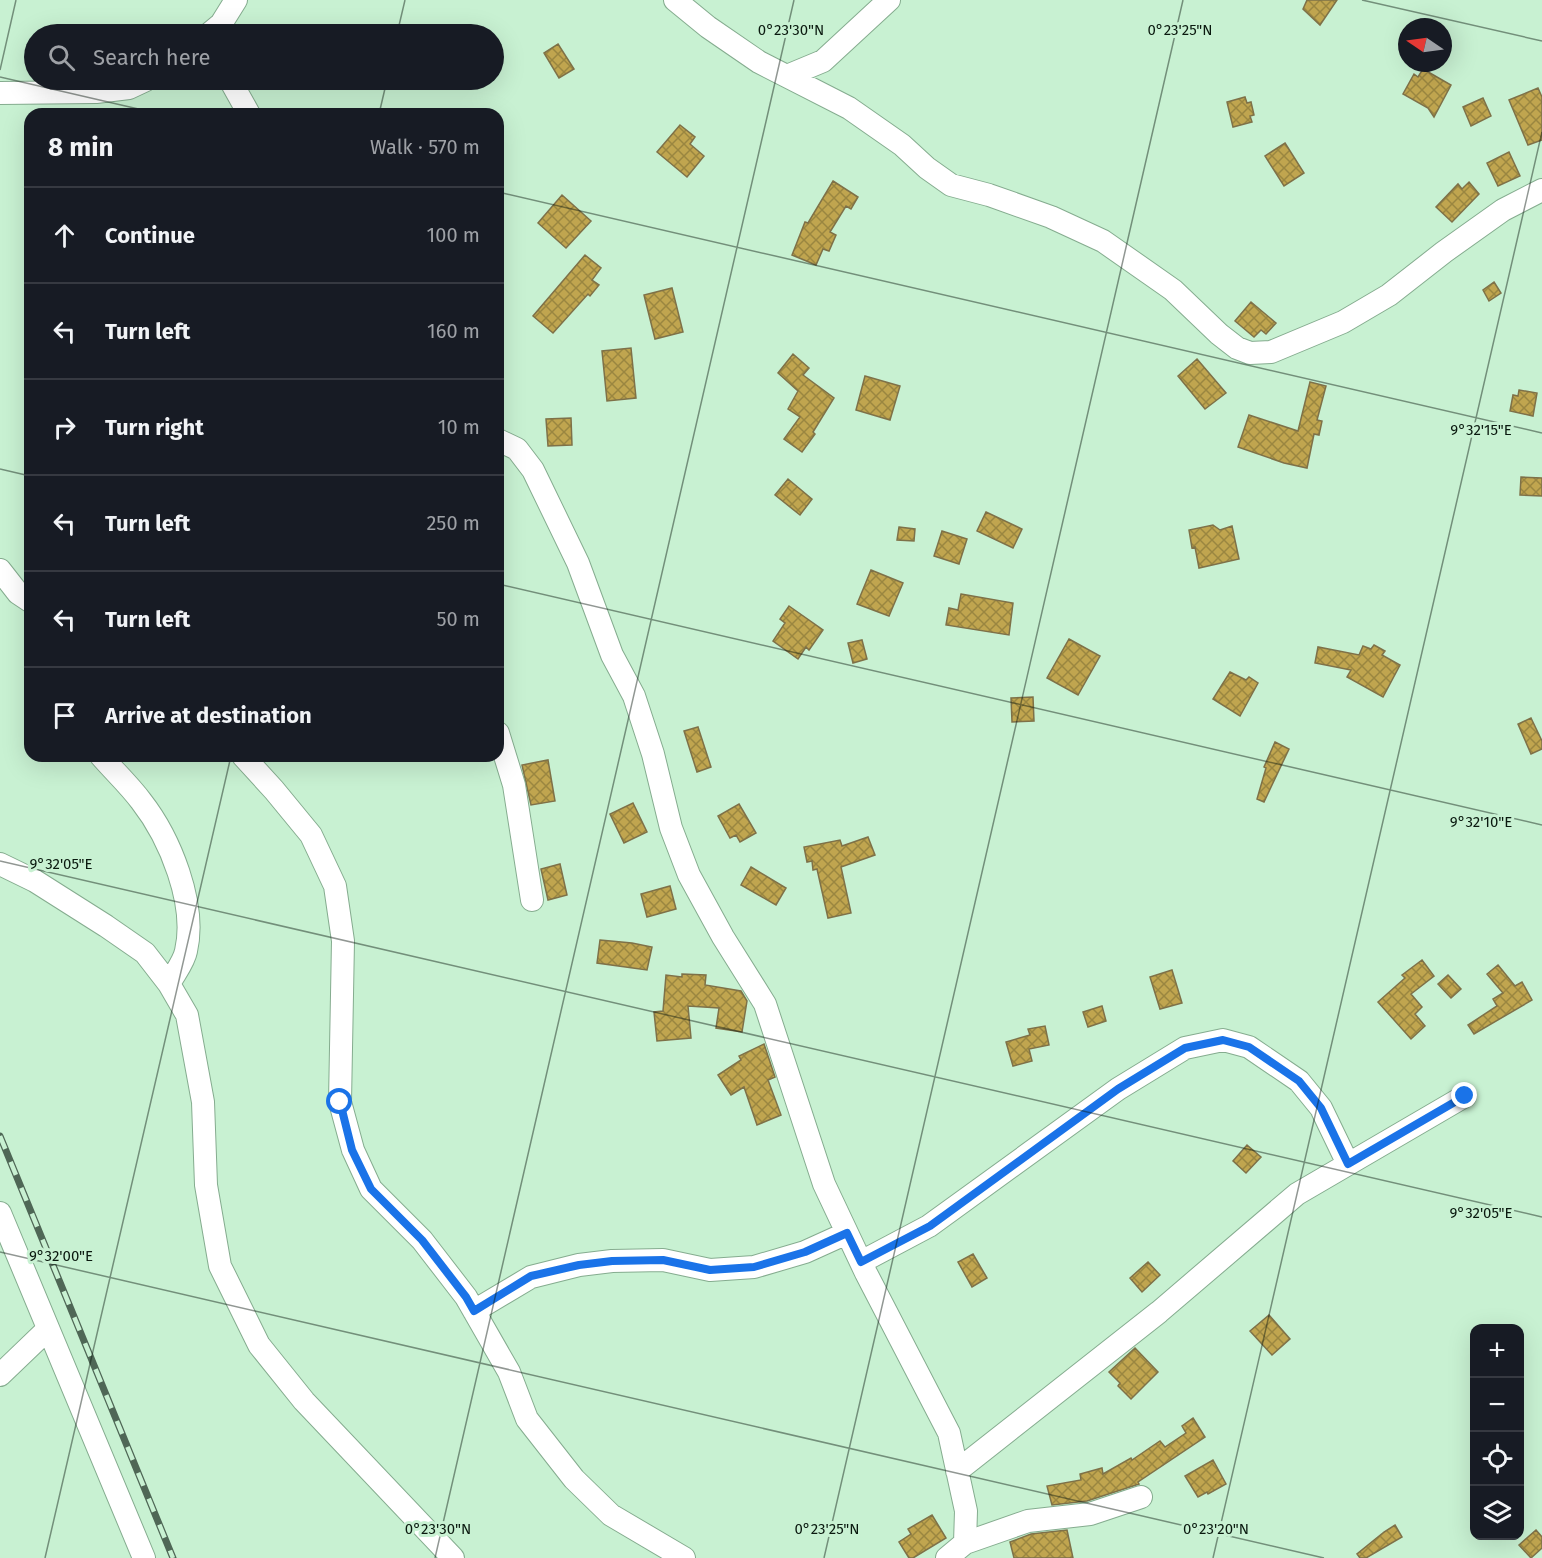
<!DOCTYPE html>
<html lang="en">
<head>
<meta charset="utf-8">
<style>
	body { margin:0; font-family:"Fira Sans",sans-serif; background:#20242c; color:#f1f3f6 }
	.controls { position:absolute; right:18px; bottom:18px; display:grid; overflow:hidden; border-radius:12px; box-shadow:0 6px 24px #0002 }
	.controls button { width:54px; height:54px; display:grid; place-items:center; padding:0; border:0; border-bottom:2px solid #363941; background:#171b24; color:#f1f3f6; font:30px sans-serif }
	.compass { position:absolute; left:1398px; top:18px; width:54px; height:54px; border-radius:50%; background:#171b24; box-shadow:0 6px 24px #0002; rotate:283deg }
	.stop { position:absolute; width:18px; height:18px; margin:-14px; border:4px solid #1a73e8; border-radius:50%; background:#fff }
	.stop.end { background:#1a73e8; border-color:#fff; box-shadow:0 2px 6px #0008 }
	.list { margin:0; padding:0; list-style:none }
	h2 { display:flex; justify-content:space-between; align-items:center; height:78px; margin:0; padding:0 24px; font-size:26px }
	h2 small { font-size:20px; font-weight:400; color:#9ea1a6 }
	.list li { display:grid; grid-template-columns:39px 1fr auto; gap:18px; align-items:center; box-sizing:border-box; height:96px; padding:0 24px; border-top:2px solid #363941 }
	.list b { display:block; font-size:22px; white-space:nowrap }
	.list em { font-size:20px; font-style:normal; color:#9ea1a6 }
	.icon { flex:none; width:33px; height:33px; fill:none; stroke:currentColor; stroke-width:2; stroke-linecap:round; stroke-linejoin:round }
	.map { position:relative; flex:none; width:1542px; height:1558px; overflow:hidden }
	.search { position:absolute; background:#171b24; box-shadow:0 6px 24px #0002; left:24px; top:24px; width:480px; height:66px; display:flex; align-items:center; gap:15px; box-sizing:border-box; padding:0 21px; border-radius:33px; color:#9ea1a6; font-size:22px }
	.panel { position:absolute; background:#171b24; box-shadow:0 6px 24px #0002; left:24px; top:108px; width:480px; height:654px; border-radius:18px }
	.map>svg:first-child { display:block }
</style>
</head>
<body>
<div class="map">
<svg width="1542" height="1558" viewBox="0 0 1542 1558">
	<defs>
		<pattern id="building-cross-hatch" width="8" height="8" patternUnits="userSpaceOnUse" patternTransform="scale(1.5)"><rect width="8" height="8" fill="#c0a54f"/><path d="M0 0l8 8M0 8l8-8" fill="none" stroke="#9a8640"/></pattern>
	</defs>
	<rect width="100%" height="100%" fill="#c8f1d2"/>
	<path fill="url(#building-cross-hatch)" stroke="#7e7148" stroke-width="1.5" d="M1307,0H1337L1320,25L1303,9Z
		M558,44L574,69L559,78L544,53Z
		M1423,69L1451,85L1434,117L1428,108L1403,94L1414,74L1418,77Z
		M1538,88L1542,97V140L1528,145L1509,100Z
		M1245,97L1247,103L1251,102L1254,115L1250,116L1252,122L1233,127L1227,102Z
		M1483,98L1491,116L1471,126L1463,107Z
		M680,125L695,137L690,144L704,156L687,177L657,152Z
		M1285,143L1304,173L1284,186L1265,156Z
		M1509,152L1520,176L1498,186L1487,163Z
		M833,181L858,197L851,209L846,206L830,232L836,235L829,251L823,249L816,265L792,255L805,222L808,223Z
		M1469,182L1479,194L1452,222L1436,207L1458,184L1462,189Z
		M562,195L591,221L566,248L538,223Z
		M585,255L601,268L592,280L599,285L590,296L588,294L553,333L533,316Z
		M1494,282L1501,293L1489,301L1483,290Z
		M672,288L683,332L655,339L644,295Z
		M1251,302L1276,323L1266,334L1261,330L1254,337L1235,321Z
		M631,348L636,398L607,401L602,351Z
		M793,354L809,368L803,375L834,398L813,432L815,434L802,452L784,439L800,417L788,409L798,391L778,373Z
		M1197,359L1226,393L1205,409L1178,376Z
		M865,376L900,386L890,420L856,410Z
		M1310,382L1326,386L1317,420L1322,421L1319,435L1314,434L1307,468L1284,463L1238,447L1249,415L1298,431Z
		M1519,390L1537,393L1533,416L1510,411L1513,395L1518,396Z
		M571,418L572,445L548,446L546,419Z
		M1521,477L1542,478V496L1520,495Z
		M788,479L812,499L800,515L775,495Z
		M986,512L1022,529L1013,548L977,531Z
		M1213,525L1220,530L1232,526L1239,559L1199,568L1195,547L1192,548L1189,530Z
		M899,527L915,529L914,541L897,540Z
		M942,531L967,539L959,564L934,556Z
		M871,570L903,583L889,616L857,604Z
		M961,594L1013,603L1009,635L946,625L949,608L958,610Z
		M789,606L823,630L809,650L806,647L798,659L773,641L785,623L780,619Z
		M1069,639L1100,656L1078,695L1047,678Z
		M862,640L867,659L853,663L848,643Z
		M1374,645L1385,651L1382,655L1400,665L1383,697L1347,677L1351,670L1315,663L1318,647L1359,655L1363,646L1371,649Z
		M1230,672L1246,680L1249,677L1258,683L1240,716L1213,699Z
		M1033,697L1034,721L1012,722L1011,698Z
		M1531,718L1542,741V749L1531,754L1518,724Z
		M698,727L711,767L697,772L684,731Z
		M1275,742L1289,749L1264,802L1257,799L1266,768L1264,767Z
		M548,760L555,801L531,805L522,765Z
		M633,803L647,832L624,843L610,814Z
		M739,804L756,833L740,842L736,835L730,838L718,816Z
		M868,837L875,855L841,867L851,913L828,918L817,869L813,870L812,861L807,862L804,847L840,840L842,846Z
		M560,864L567,895L548,900L541,869Z
		M751,867L786,888L776,905L741,885Z
		M670,886L676,909L647,917L641,894Z
		M600,940L632,943L652,947L647,970L597,963Z
		M1422,960L1434,976L1411,994L1422,1007L1415,1014L1425,1026L1411,1039L1378,1002L1405,978L1402,975Z
		M1498,965L1515,986L1522,982L1532,1000L1474,1034L1468,1025L1497,1006L1493,999L1503,993L1487,974Z
		M1172,970L1182,1003L1160,1009L1150,977Z
		M682,974L706,975L705,985L741,991L747,1001L742,1032L716,1028L719,1008L688,1006L691,1038L657,1041L654,1012L663,1011L666,975L682,977Z
		M1448,975L1461,989L1451,998L1438,984Z
		M1102,1006L1106,1021L1088,1027L1083,1012Z
		M1045,1026L1049,1045L1029,1049L1032,1061L1013,1066L1006,1042L1030,1035L1028,1029Z
		M764,1044L775,1077L768,1080L781,1115L757,1125L744,1087L731,1095L718,1075L741,1060L739,1056Z
		M1247,1145L1261,1157L1246,1173L1233,1161Z
		M973,1254L987,1278L972,1287L958,1262Z
		M1148,1262L1160,1275L1142,1292L1130,1278Z
		M1269,1315L1290,1339L1272,1355L1250,1331Z
		M1135,1348L1158,1372L1131,1399L1118,1386L1120,1383L1109,1372Z
		M1193,1418L1205,1437L1138,1482L1139,1484L1087,1501L1052,1505L1047,1486L1081,1480L1080,1474L1102,1468L1103,1474L1131,1458L1132,1460L1160,1441L1165,1447L1186,1433L1182,1426Z
		M1213,1460L1226,1484L1208,1494L1207,1492L1198,1497L1185,1476Z
		M932,1515L946,1538L913,1558H909L899,1542L911,1534L908,1529Z
		M1395,1525L1402,1537L1366,1558H1360L1357,1554L1384,1532Z
		M1067,1530L1073,1558H1014L1010,1542L1031,1534Z
		M1536,1530L1542,1537V1548L1531,1558L1519,1545Z"/>
	<g fill="none" stroke-linecap="round" stroke-linejoin="round">
		<defs>
			<path id="minor" d="M675,0L708,27L759,62L849,108L902,145L927,168L951,185L989,195L1051,217L1103,241L1173,290L1219,334L1237,348L1250,353L1271,352L1343,322L1389,295L1444,252L1503,210L1542,190
				M209,34L221,24L236,0
				M787,76L823,61L889,0
				M230,80L249,114
				M0,93L96,92L129,88L146,80
				M498,440L517,449L533,470L578,563L612,655L634,696L653,754L671,828L689,875L723,937L765,1004L824,1184L866,1273L949,1433L966,1511L965,1543L947,1558
				M0,570L18,593L30,601
				M498,733L514,785L532,900
				M101,756C114,771 129,785 141,801C170,838 197,904 186,951C184,962 174,974 169,984
				M243,756L274,790L311,835L335,886L343,941L340,1102L353,1150L371,1189L422,1240L466,1297L509,1372L527,1419L574,1479L611,1515L684,1558
				M0,864L35,881L106,926L145,953L169,984L187,1015L203,1102L206,1185L220,1266L259,1345L304,1401L453,1558
				M0,1213L144,1558
				M861,1262L929,1226L1118,1089L1185,1048L1223,1040L1249,1047L1299,1081L1321,1108L1348,1164
				M474,1311L531,1277L579,1265L612,1261L663,1260L710,1270L754,1267L805,1252L847,1233
				M0,1375L48,1329
				M957,1471L1159,1312L1297,1194L1465,1096
				M965,1543L1028,1521L1090,1514L1141,1497"/>
		</defs>
		<use href="#minor" stroke="#85ac8f" stroke-width="24"/>
		<use href="#minor" stroke="#fff" stroke-width="22"/>
		<defs>
			<path id="rail" d="M0,1136L173,1558"/>
		</defs>
		<use href="#rail" stroke="#4f6756" stroke-width="7"/>
		<use href="#rail" stroke="#c8f1d2" stroke-width="4.5" stroke-dasharray="14" stroke-linecap="butt"/>
	</g>
	<g fill="none" stroke-linecap="round" stroke-linejoin="round">
		<path stroke="#1a73e8" stroke-width="8" d="M340,1102L352,1150L371,1189L422,1240L466,1297L474,1311L531,1276L579,1265L612,1261L663,1260L710,1270L754,1267L805,1252L847,1233L861,1262L930,1226L1118,1089L1185,1048L1223,1040L1249,1047L1299,1081L1321,1108L1348,1164L1465,1096"/>
	</g>
	<path fill="none" stroke="#0a190f" stroke-width="1.5" stroke-opacity="0.45" d="M1362,0L1542,41M397,34L405,0M0,70L16,0M0,77L160,114M379,114L387,80M498,192L1542,433M0,469L30,476M498,584L1542,825M0,861L1542,1217M0,1252L1324,1558M45,1558L231,756M435,1558L794,0M824,1558L1183,0M1213,1558L1542,132"/>
	<g font-size="15" text-anchor="middle" fill="#0a190f" stroke="#c8f1d2" stroke-width="6" stroke-linejoin="round" paint-order="stroke">
		<text x="791" y="35">0°23'30"N</text>
		<text x="1180" y="35">0°23'25"N</text>
		<text x="1481" y="435">9°32'15"E</text>
		<text x="1481" y="827">9°32'10"E</text>
		<text x="61" y="869">9°32'05"E</text>
		<text x="1481" y="1218">9°32'05"E</text>
		<text x="61" y="1261">9°32'00"E</text>
		<text x="438" y="1534">0°23'30"N</text>
		<text x="827" y="1534">0°23'25"N</text>
		<text x="1216" y="1534">0°23'20"N</text>
	</g>
</svg>
<div class="controls">
<button>+</button>
<button>−</button>
<button><svg class="icon" aria-label="locate" viewBox="0 0 24 24"><circle cx="12" cy="12" r="6"/><path d="M12 2v4M12 18v4M2 12h4M18 12h4"/></svg></button>
<button><svg class="icon" aria-label="layers" viewBox="0 0 24 24"><path d="M12 4l9 5-9 5-9-5zM3 14l9 5 9-5"/></svg></button>
</div>
<svg class="compass" viewBox="-18 -18 36 36"><path d="M0-13l5 13h-10z" fill="#e53935"/><path d="M0 13l5-13h-10z" fill="#9ea1a6"/></svg>
<div class="stop" style="left:340px;top:1102px"></div>
<div class="stop end" style="left:1465px;top:1096px"></div>
<div class="search"><svg class="icon" aria-label="search" viewBox="0 0 24 24"><circle cx="10" cy="10" r="6"/><path d="M15 15l6 6"/></svg>Search here</div>
<section class="panel">
<h2>8 min<small>Walk · 570 m</small></h2>
<ul class="list">
<li><svg class="icon" aria-label="ahead" viewBox="0 0 24 24"><path d="M12 20V5M6 11l6-6 6 6"/></svg><div><b>Continue</b></div><em>100 m</em></li>
<li><svg class="icon" aria-label="left" viewBox="0 0 24 24"><path d="M17 20v-9H6M10 6l-5 5 5 5"/></svg><div><b>Turn left</b></div><em>160 m</em></li>
<li><svg class="icon" aria-label="right" viewBox="0 0 24 24"><path d="M7 20v-9h11M14 6l5 5-5 5"/></svg><div><b>Turn right</b></div><em>10 m</em></li>
<li><svg class="icon" aria-label="left" viewBox="0 0 24 24"><path d="M17 20v-9H6M10 6l-5 5 5 5"/></svg><div><b>Turn left</b></div><em>250 m</em></li>
<li><svg class="icon" aria-label="left" viewBox="0 0 24 24"><path d="M17 20v-9H6M10 6l-5 5 5 5"/></svg><div><b>Turn left</b></div><em>50 m</em></li>
<li><svg class="icon" aria-label="arrive" viewBox="0 0 24 24"><path d="M6 21V4h12l-3 4 3 4H6"/></svg><div><b>Arrive at destination</b></div></li>
</ul>
</section>
</div>
</body>
</html>
